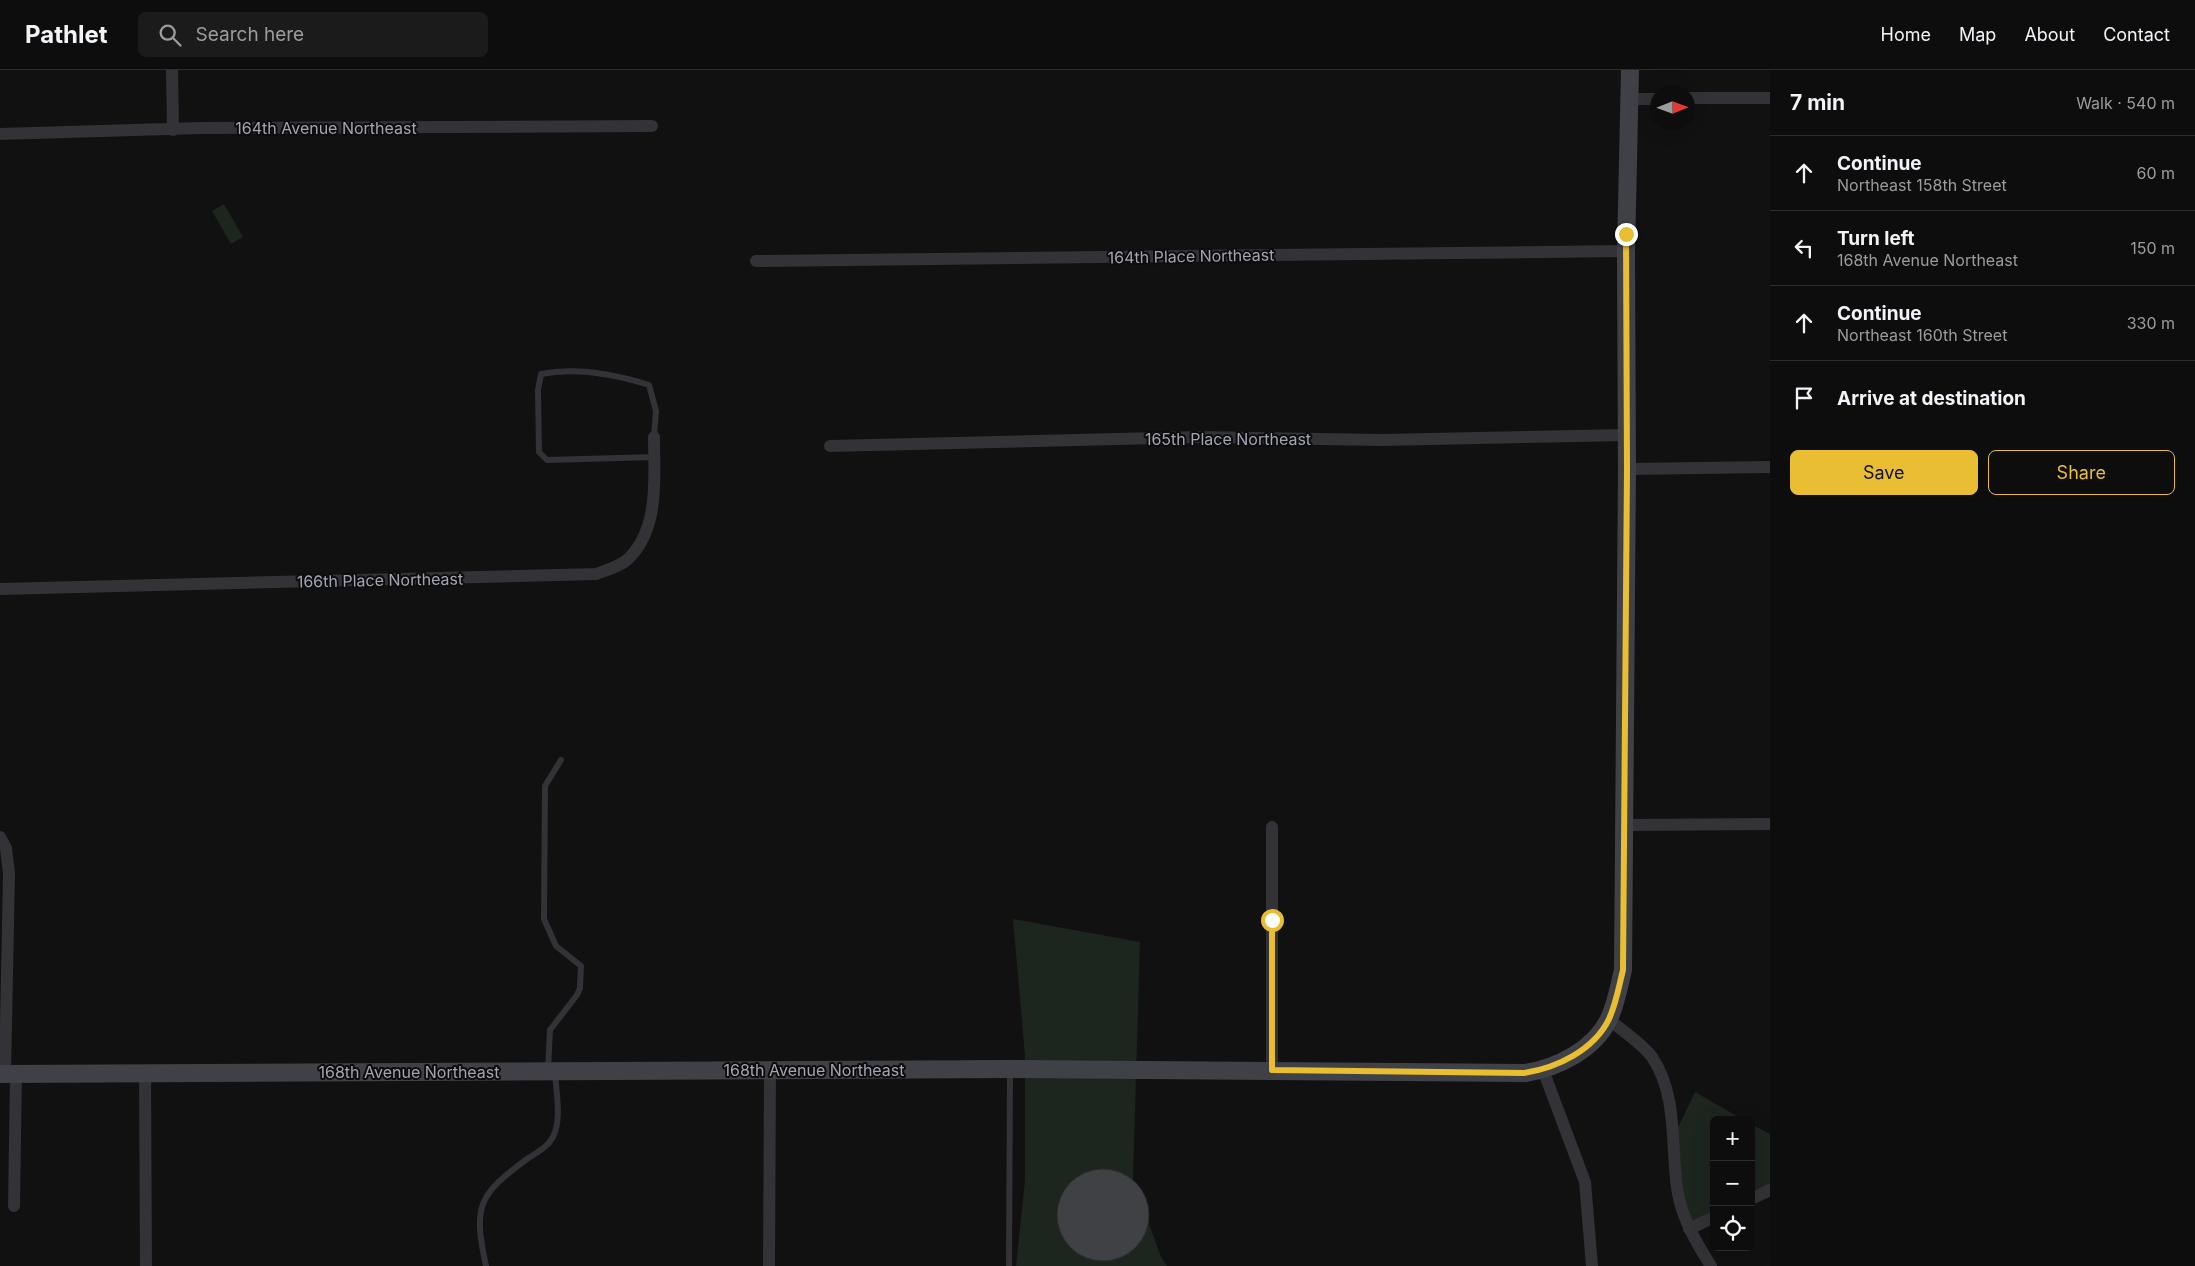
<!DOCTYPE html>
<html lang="en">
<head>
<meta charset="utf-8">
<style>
	body { margin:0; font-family:Inter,sans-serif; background:#1b1b1c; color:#f1f3f6 }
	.controls { position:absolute; right:15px; bottom:15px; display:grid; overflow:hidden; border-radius:8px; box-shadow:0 5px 20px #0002 }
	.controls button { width:45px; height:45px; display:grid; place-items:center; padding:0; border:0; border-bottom:1px solid #2d2d2e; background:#0d0d0e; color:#f1f3f6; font:25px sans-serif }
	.compass { position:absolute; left:1650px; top:15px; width:45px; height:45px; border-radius:50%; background:#0d0d0e; box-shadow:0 5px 20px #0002; rotate:89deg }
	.stop { position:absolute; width:15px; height:15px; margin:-11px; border:4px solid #e9be32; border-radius:50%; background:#fff }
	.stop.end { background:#e9be32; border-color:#fff; box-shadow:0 1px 5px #0008 }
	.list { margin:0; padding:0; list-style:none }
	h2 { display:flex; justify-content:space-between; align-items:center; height:65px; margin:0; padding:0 20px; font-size:21px }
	h2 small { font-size:16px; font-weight:400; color:#9a9c9e }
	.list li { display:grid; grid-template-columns:32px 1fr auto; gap:15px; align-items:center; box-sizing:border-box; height:75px; padding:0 20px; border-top:1px solid #2d2d2e }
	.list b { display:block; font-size:19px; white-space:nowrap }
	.list p { margin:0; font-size:16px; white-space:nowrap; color:#9a9c9e }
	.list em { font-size:16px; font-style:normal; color:#9a9c9e }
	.actions { display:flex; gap:10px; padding:15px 20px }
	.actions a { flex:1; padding:11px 0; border:1px solid #e9be32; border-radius:8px; text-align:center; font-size:18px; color:#e9be32 }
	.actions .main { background:#e9be32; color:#111 }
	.icon { flex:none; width:28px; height:28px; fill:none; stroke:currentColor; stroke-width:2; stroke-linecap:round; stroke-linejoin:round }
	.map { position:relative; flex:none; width:1770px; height:1196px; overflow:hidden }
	header { display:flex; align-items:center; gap:30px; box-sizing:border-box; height:70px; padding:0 25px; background:#0d0d0e; border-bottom:1px solid #2d2d2e }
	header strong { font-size:24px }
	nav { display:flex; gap:28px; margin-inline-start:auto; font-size:18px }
	.search { width:350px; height:45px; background:#1b1b1c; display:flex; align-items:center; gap:12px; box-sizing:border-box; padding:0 18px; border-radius:8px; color:#9a9c9e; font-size:19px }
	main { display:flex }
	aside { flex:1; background:#0d0d0e }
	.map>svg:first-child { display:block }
</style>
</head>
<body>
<header>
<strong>Pathlet</strong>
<div class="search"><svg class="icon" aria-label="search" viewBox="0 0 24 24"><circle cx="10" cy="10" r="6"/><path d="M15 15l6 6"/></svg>Search here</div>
<nav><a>Home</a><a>Map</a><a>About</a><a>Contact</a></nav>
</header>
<main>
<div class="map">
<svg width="1770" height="1196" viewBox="0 0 1770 1196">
	<rect width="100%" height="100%" fill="#111112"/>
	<path fill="#1d251f" d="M224,134L243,167L231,174L212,141Z
		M1013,849L1140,872L1133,1110L1161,1187L1167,1196H1016L1025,1110V986Z
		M1695,1022L1744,1050H1714V1147L1689,1159L1673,1068Z
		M1751,1054L1770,1064V1119L1751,1128Z"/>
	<path fill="#404145" stroke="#2b2b2e" d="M1057 1145a46 46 0 1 1 92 0a46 46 0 1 1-92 0Z"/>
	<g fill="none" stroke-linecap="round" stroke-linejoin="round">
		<path stroke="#323237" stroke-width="6" d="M654,387L547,390L539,382L538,320L541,304C577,297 614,304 649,315L656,341L654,367
			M548,1000L550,960L577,925L580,918L581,896L556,876L544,849L545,716L561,690
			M486,1196C473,1136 478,1125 527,1089C536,1083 547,1078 553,1067C562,1049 556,1022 555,1002
			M1009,1196L1010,1000"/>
		<path stroke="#323237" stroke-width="12" d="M172,0L173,60
			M1688,28H1770
			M1630,29H1658
			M0,64L201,58L652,56
			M756,191L1626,181
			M830,376L1197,367L1382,370L1626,365
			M1627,399L1770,397
			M0,519L596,504C607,500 622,496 630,487C660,456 654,405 654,367
			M1624,755L1770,754
			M0,767L6,778L9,804L5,1004
			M1609,949C1622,961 1642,973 1652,987C1679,1027 1670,1079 1678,1124C1683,1150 1697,1174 1711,1196
			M1272,1000V757
			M1543,1000L1585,1112L1592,1196
			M145,1004L146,1196
			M1751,1129L1770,1120
			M14,1136L16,1004
			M1689,1159L1714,1147
			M769,1196L770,1000"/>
		<path stroke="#404147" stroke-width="18" d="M0,1004L1010,999L1525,1003C1557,998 1594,980 1609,949C1616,934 1619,916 1623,900L1627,399L1626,181L1630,0"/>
	</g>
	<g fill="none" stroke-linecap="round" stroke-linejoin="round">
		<path stroke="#e9be32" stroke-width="6" d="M1272,850V1000L1524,1003C1557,998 1594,980 1609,949C1616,934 1619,916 1623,900L1627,399L1626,164"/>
	</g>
	<g text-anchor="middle" stroke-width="4" stroke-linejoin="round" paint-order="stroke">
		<g font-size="16" fill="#a3a6b2" stroke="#0c0c0d">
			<text x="326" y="64">164th Avenue Northeast</text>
			<text transform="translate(1191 186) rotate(-1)" y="6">164th Place Northeast</text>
			<text x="1228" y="375">165th Place Northeast</text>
			<text transform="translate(380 510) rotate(-1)" y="6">166th Place Northeast</text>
			<text x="814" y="1006">168th Avenue Northeast</text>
			<text x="409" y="1008">168th Avenue Northeast</text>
		</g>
	</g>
</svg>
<div class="controls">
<button>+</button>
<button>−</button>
<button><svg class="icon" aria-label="locate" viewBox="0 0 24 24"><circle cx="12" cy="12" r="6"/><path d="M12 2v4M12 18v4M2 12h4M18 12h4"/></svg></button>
</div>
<svg class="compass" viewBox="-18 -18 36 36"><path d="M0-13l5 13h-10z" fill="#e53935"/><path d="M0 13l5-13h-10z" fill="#9a9c9e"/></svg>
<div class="stop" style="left:1272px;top:850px"></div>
<div class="stop end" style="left:1626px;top:164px"></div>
</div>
<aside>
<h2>7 min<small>Walk · 540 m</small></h2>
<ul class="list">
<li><svg class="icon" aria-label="ahead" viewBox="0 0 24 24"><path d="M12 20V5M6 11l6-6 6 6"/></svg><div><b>Continue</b><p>Northeast 158th Street</p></div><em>60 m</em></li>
<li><svg class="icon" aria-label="left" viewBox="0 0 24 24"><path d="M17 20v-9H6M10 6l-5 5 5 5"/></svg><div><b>Turn left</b><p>168th Avenue Northeast</p></div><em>150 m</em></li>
<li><svg class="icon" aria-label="ahead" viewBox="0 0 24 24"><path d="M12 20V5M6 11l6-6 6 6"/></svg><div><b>Continue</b><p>Northeast 160th Street</p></div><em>330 m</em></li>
<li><svg class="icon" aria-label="arrive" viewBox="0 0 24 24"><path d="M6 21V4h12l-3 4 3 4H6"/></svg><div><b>Arrive at destination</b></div></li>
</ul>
<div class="actions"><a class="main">Save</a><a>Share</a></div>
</aside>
</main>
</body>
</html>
